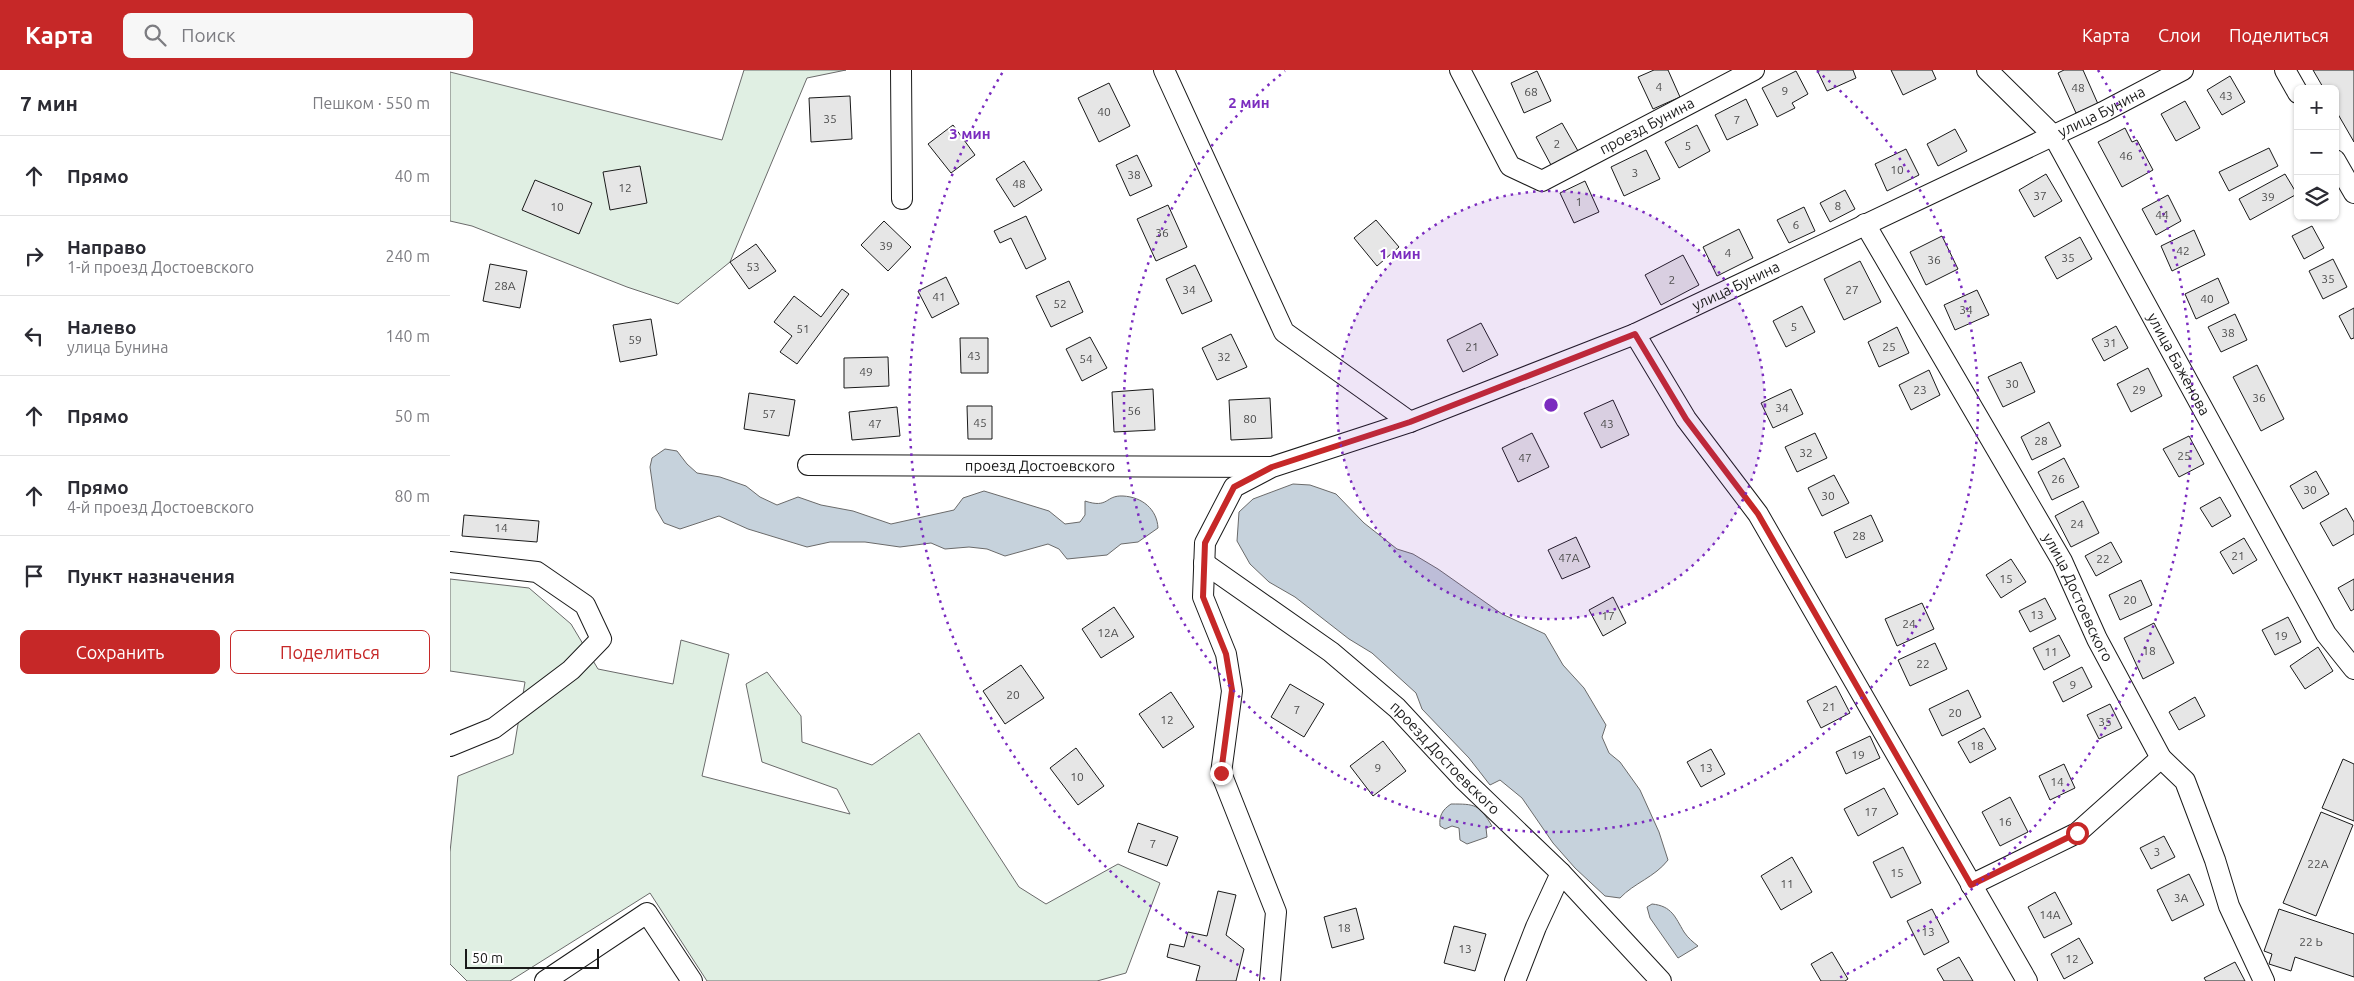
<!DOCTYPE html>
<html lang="ru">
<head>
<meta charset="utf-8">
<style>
	body { margin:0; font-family:Ubuntu,sans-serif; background:#f7f7f7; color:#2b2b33 }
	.controls { position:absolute; right:15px; top:15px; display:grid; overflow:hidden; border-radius:8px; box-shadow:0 1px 4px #0004 }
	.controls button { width:45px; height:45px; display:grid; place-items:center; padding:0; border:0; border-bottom:1px solid #e1e1e2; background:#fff; color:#2b2b33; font:25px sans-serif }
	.scale { position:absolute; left:15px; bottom:12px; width:134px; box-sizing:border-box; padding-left:5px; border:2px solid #1a1a1a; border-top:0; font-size:14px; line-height:18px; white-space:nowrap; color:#1a1a1a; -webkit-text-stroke:4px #fff; paint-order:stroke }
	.stop { position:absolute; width:15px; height:15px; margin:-11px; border:4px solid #c62828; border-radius:50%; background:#fff }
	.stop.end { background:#c62828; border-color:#fff; box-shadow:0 1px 5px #0008 }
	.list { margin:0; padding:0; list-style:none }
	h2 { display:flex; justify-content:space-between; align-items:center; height:65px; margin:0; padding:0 20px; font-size:21px }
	h2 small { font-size:16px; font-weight:400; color:#7c7c81 }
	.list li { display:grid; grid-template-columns:32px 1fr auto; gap:15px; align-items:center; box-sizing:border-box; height:80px; padding:0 20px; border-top:1px solid #e1e1e2 }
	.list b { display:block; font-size:19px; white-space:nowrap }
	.list p { margin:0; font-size:16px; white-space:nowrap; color:#7c7c81 }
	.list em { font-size:16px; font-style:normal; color:#7c7c81 }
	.actions { display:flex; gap:10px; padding:15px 20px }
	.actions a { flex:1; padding:11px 0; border:1px solid #c62828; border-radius:8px; text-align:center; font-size:18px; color:#c62828 }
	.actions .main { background:#c62828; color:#fff }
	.icon { flex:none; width:28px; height:28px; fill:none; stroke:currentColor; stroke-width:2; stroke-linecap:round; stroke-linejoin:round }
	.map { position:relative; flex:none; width:1904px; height:911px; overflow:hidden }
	header { display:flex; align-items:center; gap:30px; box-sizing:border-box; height:70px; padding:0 25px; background:#c62828; color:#fff }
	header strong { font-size:24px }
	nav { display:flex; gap:28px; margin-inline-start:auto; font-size:18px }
	.search { width:350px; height:45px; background:#f7f7f7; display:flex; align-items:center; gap:12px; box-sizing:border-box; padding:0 18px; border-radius:8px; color:#7c7c81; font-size:19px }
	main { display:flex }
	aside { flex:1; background:#fff }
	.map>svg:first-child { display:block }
</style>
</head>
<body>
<header>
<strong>Карта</strong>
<div class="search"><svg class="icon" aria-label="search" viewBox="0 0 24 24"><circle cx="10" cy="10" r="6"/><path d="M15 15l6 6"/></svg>Поиск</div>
<nav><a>Карта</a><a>Слои</a><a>Поделиться</a></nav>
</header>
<main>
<aside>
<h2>7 мин<small>Пешком · 550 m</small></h2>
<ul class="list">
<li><svg class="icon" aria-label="ahead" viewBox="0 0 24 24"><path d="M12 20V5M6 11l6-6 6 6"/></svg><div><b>Прямо</b></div><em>40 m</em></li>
<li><svg class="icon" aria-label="right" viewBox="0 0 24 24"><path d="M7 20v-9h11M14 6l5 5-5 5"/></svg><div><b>Направо</b><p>1-й проезд Достоевского</p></div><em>240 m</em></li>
<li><svg class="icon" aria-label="left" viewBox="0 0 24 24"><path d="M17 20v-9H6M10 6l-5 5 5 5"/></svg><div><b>Налево</b><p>улица Бунина</p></div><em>140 m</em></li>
<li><svg class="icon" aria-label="ahead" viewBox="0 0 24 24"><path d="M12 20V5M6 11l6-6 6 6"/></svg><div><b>Прямо</b></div><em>50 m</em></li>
<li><svg class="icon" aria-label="ahead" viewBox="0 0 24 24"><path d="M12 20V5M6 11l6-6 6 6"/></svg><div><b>Прямо</b><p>4-й проезд Достоевского</p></div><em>80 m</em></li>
<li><svg class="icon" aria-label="arrive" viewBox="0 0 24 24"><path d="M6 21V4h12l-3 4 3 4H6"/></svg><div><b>Пункт назначения</b></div></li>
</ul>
<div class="actions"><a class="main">Сохранить</a><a>Поделиться</a></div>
</aside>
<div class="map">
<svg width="1904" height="911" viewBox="0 0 1904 911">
	<rect width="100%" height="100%" fill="#fff"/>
	<path fill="#e0efe3" stroke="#6a6a6a" d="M294,0H396L357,8L280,192L228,234L177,217L22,156L0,151V2L272,70Z
		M0,509L79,518L121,554L148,599L223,614L231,570L279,584L252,706L400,744L387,719L312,692L296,614L317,602L351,646L352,672L422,695L469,663L569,817L596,834L668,794L710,813L676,903L647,911H257L200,823L60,911H17L0,894V782L8,706L63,684L75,612L0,601Z"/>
	<path fill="#c6d2dc" stroke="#6a6a6a" d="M215,379L227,381L237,394L247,403L270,407L296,416L310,427L327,435L348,427L371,435L403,441L441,454L504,440L513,428L534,421L599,441L615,454L630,452L635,445V431C659,439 655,425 673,426C692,427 707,439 708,458L688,472L671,474L657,485L617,489L609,479L598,474L555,486L537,479L519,477L495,479L481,473L450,477L415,472H380L357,477L298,459L269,446L230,459L214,453L206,439L200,397L202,388Z
		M843,414L860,415L886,424L914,453L947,479L963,484L988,499L1052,544L1095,564L1113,595L1134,618L1156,655L1152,667L1159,683L1170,692L1190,720L1209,762L1218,790C1205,807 1184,813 1170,828L1155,826L1125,798L1103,773L1072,728L1050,710L1040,715L1019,688L972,639L966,623L922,583L899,569L845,527L819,512L800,494L787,471L789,442L803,429Z
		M1001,734C1025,734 1029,734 1042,756L1036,758L1037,767L1017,774L1010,770L1009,758L1002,756L995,759L990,756C989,746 992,740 1001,734Z
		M1202,834C1222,836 1225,847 1234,862C1238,868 1243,872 1248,876L1228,888L1200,848L1197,837Z"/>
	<path fill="#e6e6e6" stroke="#1a1a1a" d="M1204,0H1218L1230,27L1203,39L1188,7Z
		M1367,0H1403L1406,8L1377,21Z
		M1441,0H1482L1486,9L1453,25Z
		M1614,0H1633L1648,34L1626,43L1608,3Z
		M1863,0H1904V72L1885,39V19H1874Z
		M1087,1L1101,31L1074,43L1061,13Z
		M1346,1L1358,24L1342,33L1345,38L1327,47L1312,18Z
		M1780,6L1795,32L1772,45L1757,20Z
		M659,13L680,56L649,72L628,28Z
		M400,26L402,69L361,72L359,28Z
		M1296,29L1308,55L1277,70L1265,45Z
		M1735,31L1750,58L1726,71L1711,44Z
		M1112,53L1128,81L1101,95L1086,67Z
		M503,55L525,85L501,103L478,74Z
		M1247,55L1260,81L1229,98L1215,72Z
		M1675,58L1682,72L1687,70L1703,100L1672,117L1648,72Z
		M1505,59L1517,81L1488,96L1477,74Z
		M1819,78L1828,96L1779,121L1769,102Z
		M1456,79L1469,105L1437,121L1425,94Z
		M1196,80L1210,109L1174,126L1161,97Z
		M687,85L702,116L680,126L666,95Z
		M574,91L592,120L564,137L546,109Z
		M190,96L197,133L160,140L153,102Z
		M1596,104L1612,131L1584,147L1569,120Z
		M1835,104L1847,124L1800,150L1789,129Z
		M85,110L142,133L129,164L72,140Z
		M1135,111L1149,142L1124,153L1110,123Z
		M1395,120L1405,139L1380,152L1370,133Z
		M1718,125L1731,151L1706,165L1692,139Z
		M718,135L737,177L706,191L687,149Z
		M1354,137L1365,161L1339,173L1327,150Z
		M576,146L596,189L576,199L561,168L550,173L544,161Z
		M926,150L949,177L927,196L904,168Z
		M434,151L461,177L438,201L411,175Z
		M1862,156L1874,178L1854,189L1842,166Z
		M1289,159L1303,188L1267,206L1253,177Z
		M1744,160L1755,185L1722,201L1711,176Z
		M1492,166L1508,199L1476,215L1460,182Z
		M1630,167L1642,189L1607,209L1595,187Z
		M306,174L326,201L299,219L280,192Z
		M1233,185L1249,215L1211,235L1195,205Z
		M1883,189L1897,217L1873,229L1859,201Z
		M1410,191L1431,232L1394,250L1374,209Z
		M40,194L77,201L70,238L33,231Z
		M745,195L762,231L732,244L716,209Z
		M496,207L509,234L482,248L468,221Z
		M1768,208L1779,233L1746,249L1735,224Z
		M619,211L633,242L601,257L586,226Z
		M392,219L399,224L347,294L330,282L342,266L324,252L344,226L371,247Z
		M1527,220L1539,245L1505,260L1494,235Z
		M1352,236L1365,262L1336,277L1323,251Z
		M1904,238V268L1901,269L1889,246Z
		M1785,244L1797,270L1771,282L1758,257Z
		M201,249L207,285L170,292L163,255Z
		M1031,253L1048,285L1013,302L997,270Z
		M1666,256L1678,278L1654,291L1642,269Z
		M1447,257L1459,283L1429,297L1418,272Z
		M781,264L797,297L767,310L752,278Z
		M640,267L657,298L632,311L616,279Z
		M510,268H538V303H511Z
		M438,287L439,316L394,318V288Z
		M1571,292L1585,322L1553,337L1538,307Z
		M1807,295L1834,349L1811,361L1783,307Z
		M1698,298L1712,326L1681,342L1667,314Z
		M1479,300L1490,325L1461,340L1449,315Z
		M703,319L705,360L664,362L662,322Z
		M1341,319L1353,344L1323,358L1311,333Z
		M299,323L345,330L339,366L294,359Z
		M820,328L822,368L781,370L779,330Z
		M1163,330L1179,365L1151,378L1134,343Z
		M517,336H542V369H518Z
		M447,337L450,366L402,370L399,342Z
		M1599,352L1611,376L1582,390L1571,367Z
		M1082,363L1099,397L1068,412L1052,378Z
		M1365,363L1377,388L1347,402L1335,377Z
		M1739,366L1754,394L1729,407L1713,379Z
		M1614,388L1629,417L1602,430L1588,402Z
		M1866,401L1879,424L1853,439L1840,416Z
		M1384,405L1399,433L1372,446L1358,418Z
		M1770,427L1781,446L1762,457L1750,438Z
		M1633,431L1649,463L1621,477L1605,446Z
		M1896,438L1904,452V464L1883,476L1870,453Z
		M14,445L89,451L87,472L12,466Z
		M1421,445L1433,471L1396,488L1384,462Z
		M1126,467L1140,497L1112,509L1098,480Z
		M1794,468L1807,490L1783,504L1770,482Z
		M1661,472L1672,492L1646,506L1635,486Z
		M1561,489L1576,512L1551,528L1536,505Z
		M1904,509V539L1901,541L1888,518Z
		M1691,510L1702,535L1670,550L1659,525Z
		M1163,527L1176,553L1153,566L1139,540Z
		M1595,528L1606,549L1580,562L1569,541Z
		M1472,533L1484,559L1447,576L1435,549Z
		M664,537L684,567L651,588L632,559Z
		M1838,547L1851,572L1825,585L1812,560Z
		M1704,553L1724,593L1693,609L1674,568Z
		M1609,565L1620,586L1594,600L1583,578Z
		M1485,573L1497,599L1460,616L1448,590Z
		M1868,577L1883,601L1855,619L1840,596Z
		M571,595L594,628L555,654L533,621Z
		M1632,597L1642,617L1613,632L1603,612Z
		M840,614L874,634L854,667L821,647Z
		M1386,616L1400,643L1371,658L1357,631Z
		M1518,620L1531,647L1492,666L1479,639Z
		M721,622L744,657L713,678L689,644Z
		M1745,627L1755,646L1729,660L1719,642Z
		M1660,634L1672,658L1649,669L1637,645Z
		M1534,658L1546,679L1520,693L1508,672Z
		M1420,666L1430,688L1396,704L1386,682Z
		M933,671L956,701L923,726L900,696Z
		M626,678L654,716L628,735L600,698Z
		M1261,679L1275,704L1251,717L1237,692Z
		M1893,689L1904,694V751L1872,738Z
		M1614,694L1625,718L1600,730L1589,706Z
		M1434,718L1448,744L1408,766L1394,739Z
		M1560,727L1578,762L1550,776L1532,742Z
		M1871,742L1903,755L1866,846L1833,833Z
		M688,753L728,767L717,796L678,782Z
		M1714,766L1725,787L1701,799L1690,778Z
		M1453,777L1471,813L1441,828L1423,792Z
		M1342,787L1362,822L1331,840L1311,806Z
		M1739,804L1754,835L1722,851L1707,820Z
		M768,821L786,825L776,865L794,879L786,911H746L750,896L717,887L720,874L734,877L738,862L757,866Z
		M1605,822L1622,854L1594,868L1578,837Z
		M906,838L914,869L882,878L874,847Z
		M1482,839L1499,872L1474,885L1457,851Z
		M1829,839L1904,864V907L1845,887L1841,901L1819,894L1822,884L1814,881Z
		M1004,856L1036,864L1025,901L994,893Z
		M1629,868L1643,893L1614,909L1601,884Z
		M1382,882L1398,909L1395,911H1371L1361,894Z
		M1509,887L1523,911H1494L1487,899Z
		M1785,892L1795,911H1756L1754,908Z"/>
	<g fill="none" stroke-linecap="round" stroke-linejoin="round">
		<defs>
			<g id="minor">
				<path d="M451,0L452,129"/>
				<path d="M714,0L834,262L960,352"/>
				<path id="s1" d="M1010,0L1060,96L1092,111L1304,0"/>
				<path id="s2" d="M1537,0L1603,65L1876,564L1904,599"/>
				<path d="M1835,0L1848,23"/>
				<path d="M1885,90L1904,123"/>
				<path id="s3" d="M1415,154L1612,491L1647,569L1711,688L1735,711L1765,790L1779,836L1814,911"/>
				<path d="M1185,264L1236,349L1308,444L1577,911"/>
				<path id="s4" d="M358,395L820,397"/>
				<path d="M0,492L87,502L135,535L151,569L121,600L44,658L0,676"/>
				<path id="s5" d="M754,493L881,582L947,638L1013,709L1111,803L1211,911"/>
				<path d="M1521,815L1627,763L1711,688"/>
				<path d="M95,911L197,843L242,911"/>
				<path id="s6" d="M820,911L826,842L771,703L782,621L776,584L753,527L755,473L784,417L822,397L960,352L1185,264L1653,42L1733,0"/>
				<path d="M1065,911L1086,857L1111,803"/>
			</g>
		</defs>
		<use href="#minor" stroke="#1a1a1a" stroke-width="22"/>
		<use href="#minor" stroke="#fff" stroke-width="20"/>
	</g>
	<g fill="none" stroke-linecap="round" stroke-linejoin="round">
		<path stroke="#c62828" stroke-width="6" d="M771,703L782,620L776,584L753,527L755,473L784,417L822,397L960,352L1185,264L1236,349L1308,444L1521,815L1627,763"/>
	</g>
	<circle cx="1101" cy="335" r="214" fill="#7b2cbf" fill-opacity=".12"/>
	<g fill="none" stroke="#7b2cbf" stroke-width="2.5" stroke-dasharray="2.5 5">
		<circle cx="1101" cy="335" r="214"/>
		<path d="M1367 1A427 427 0 1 1 835 1"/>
		<path d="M815 909A641 641 0 0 1 554 0M1648 0A641 641 0 0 1 1387 909"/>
	</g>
	<g text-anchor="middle" stroke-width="4" stroke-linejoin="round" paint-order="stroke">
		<g font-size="12" fill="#4d4d4d">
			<text x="1209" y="21">4</text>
			<text x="1628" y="22">48</text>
			<text x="1335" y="25">9</text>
			<text x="1081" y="26">68</text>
			<text x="1776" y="30">43</text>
			<text x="654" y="46">40</text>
			<text x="380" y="53">35</text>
			<text x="1287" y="54">7</text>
			<text x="1107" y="78">2</text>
			<text x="1238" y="80">5</text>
			<text x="1676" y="90">46</text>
			<text x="1447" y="104">10</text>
			<text x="1185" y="107">3</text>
			<text x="684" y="109">38</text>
			<text x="569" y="118">48</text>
			<text x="175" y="122">12</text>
			<text x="1590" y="130">37</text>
			<text x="1818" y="131">39</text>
			<text x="1129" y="136">1</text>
			<text x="1388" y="140">8</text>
			<text x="107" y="141">10</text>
			<text x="1712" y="149">44</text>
			<text x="1346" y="159">6</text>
			<text x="712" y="167">36</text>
			<text x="436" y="180">39</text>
			<text x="1733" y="185">42</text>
			<text x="1278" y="187">4</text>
			<text x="1618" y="192">35</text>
			<text x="1484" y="194">36</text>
			<text x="303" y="201">53</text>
			<text x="1878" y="213">35</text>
			<text x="1222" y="214">2</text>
			<text x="55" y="220">28А</text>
			<text x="739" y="224">34</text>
			<text x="1402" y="224">27</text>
			<text x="489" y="231">41</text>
			<text x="1757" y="233">40</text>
			<text x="610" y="238">52</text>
			<text x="1516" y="244">34</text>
			<text x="1344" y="261">5</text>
			<text x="353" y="263">51</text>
			<text x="1778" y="267">38</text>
			<text x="185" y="274">59</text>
			<text x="1660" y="277">31</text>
			<text x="1022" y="281">21</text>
			<text x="1439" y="281">25</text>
			<text x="524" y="290">43</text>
			<text x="774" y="291">32</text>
			<text x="636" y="293">54</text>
			<text x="416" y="306">49</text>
			<text x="1562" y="318">30</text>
			<text x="1470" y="324">23</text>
			<text x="1689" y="324">29</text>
			<text x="1809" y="332">36</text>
			<text x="1332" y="342">34</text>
			<text x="684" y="345">56</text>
			<text x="319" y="348">57</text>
			<text x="800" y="353">80</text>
			<text x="530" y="357">45</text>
			<text x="425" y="358">47</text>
			<text x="1157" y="358">43</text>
			<text x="1591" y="375">28</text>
			<text x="1356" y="387">32</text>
			<text x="1734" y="390">25</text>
			<text x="1075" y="392">47</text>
			<text x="1608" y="413">26</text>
			<text x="1860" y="424">30</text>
			<text x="1378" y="430">30</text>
			<text x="1627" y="458">24</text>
			<text x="51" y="462">14</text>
			<text x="1409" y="470">28</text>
			<text x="1788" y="490">21</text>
			<text x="1119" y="492">47А</text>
			<text x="1653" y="493">22</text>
			<text x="1556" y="513">15</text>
			<text x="1680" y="534">20</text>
			<text x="1587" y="549">13</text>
			<text x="1158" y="550">17</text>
			<text x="1459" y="558">24</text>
			<text x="658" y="567">12А</text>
			<text x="1831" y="570">19</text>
			<text x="1699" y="585">18</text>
			<text x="1601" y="586">11</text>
			<text x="1473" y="598">22</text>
			<text x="1623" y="619">9</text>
			<text x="563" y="629">20</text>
			<text x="1379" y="641">21</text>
			<text x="847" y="644">7</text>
			<text x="1505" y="647">20</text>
			<text x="717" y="654">12</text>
			<text x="1655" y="656">35</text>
			<text x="1527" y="680">18</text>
			<text x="1408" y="689">19</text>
			<text x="928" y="702">9</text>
			<text x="1256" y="702">13</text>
			<text x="627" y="711">10</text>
			<text x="1607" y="716">14</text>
			<text x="1421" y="746">17</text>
			<text x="1555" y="756">16</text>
			<text x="703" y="778">7</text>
			<text x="1707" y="786">3</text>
			<text x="1868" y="798">22А</text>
			<text x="1447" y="807">15</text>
			<text x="1337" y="818">11</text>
			<text x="1731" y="832">3А</text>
			<text x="1600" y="849">14А</text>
			<text x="894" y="862">18</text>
			<text x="1478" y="866">13</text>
			<text x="1861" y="876">22 Ь</text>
			<text x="1015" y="883">13</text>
			<text x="1622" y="893">12</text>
		</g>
		<g font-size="15" fill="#1a1a1a" stroke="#fff">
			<text dy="5" stroke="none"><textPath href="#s6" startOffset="1464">улица Бунина</textPath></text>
			<text dy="5" stroke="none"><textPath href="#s1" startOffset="262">проезд Бунина</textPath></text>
			<text dy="5" stroke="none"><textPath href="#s6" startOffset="1059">улица Бунина</textPath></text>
			<text dy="5" stroke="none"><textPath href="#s2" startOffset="354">улица Баженова</textPath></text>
			<text dy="5" stroke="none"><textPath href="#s4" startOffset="232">проезд Достоевского</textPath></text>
			<text dy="5" stroke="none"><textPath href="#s3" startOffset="430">улица Достоевского</textPath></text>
			<text dy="5" stroke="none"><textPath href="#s5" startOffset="311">проезд Достоевского</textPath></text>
		</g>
	</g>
	<circle cx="1101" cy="335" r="8" fill="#7b2cbf" stroke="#fff" stroke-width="2.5"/>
	<g font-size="15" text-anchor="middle" font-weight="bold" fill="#7b2cbf" stroke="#fff" stroke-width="4" stroke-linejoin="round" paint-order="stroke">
		<text x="799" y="38">2 мин</text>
		<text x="520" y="69">3 мин</text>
		<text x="950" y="189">1 мин</text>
	</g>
</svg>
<div class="controls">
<button>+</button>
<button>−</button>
<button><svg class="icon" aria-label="layers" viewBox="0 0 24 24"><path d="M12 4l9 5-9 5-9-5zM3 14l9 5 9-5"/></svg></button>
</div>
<div class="scale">50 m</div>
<div class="stop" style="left:1627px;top:763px"></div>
<div class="stop end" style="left:771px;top:703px"></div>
</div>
</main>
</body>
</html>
